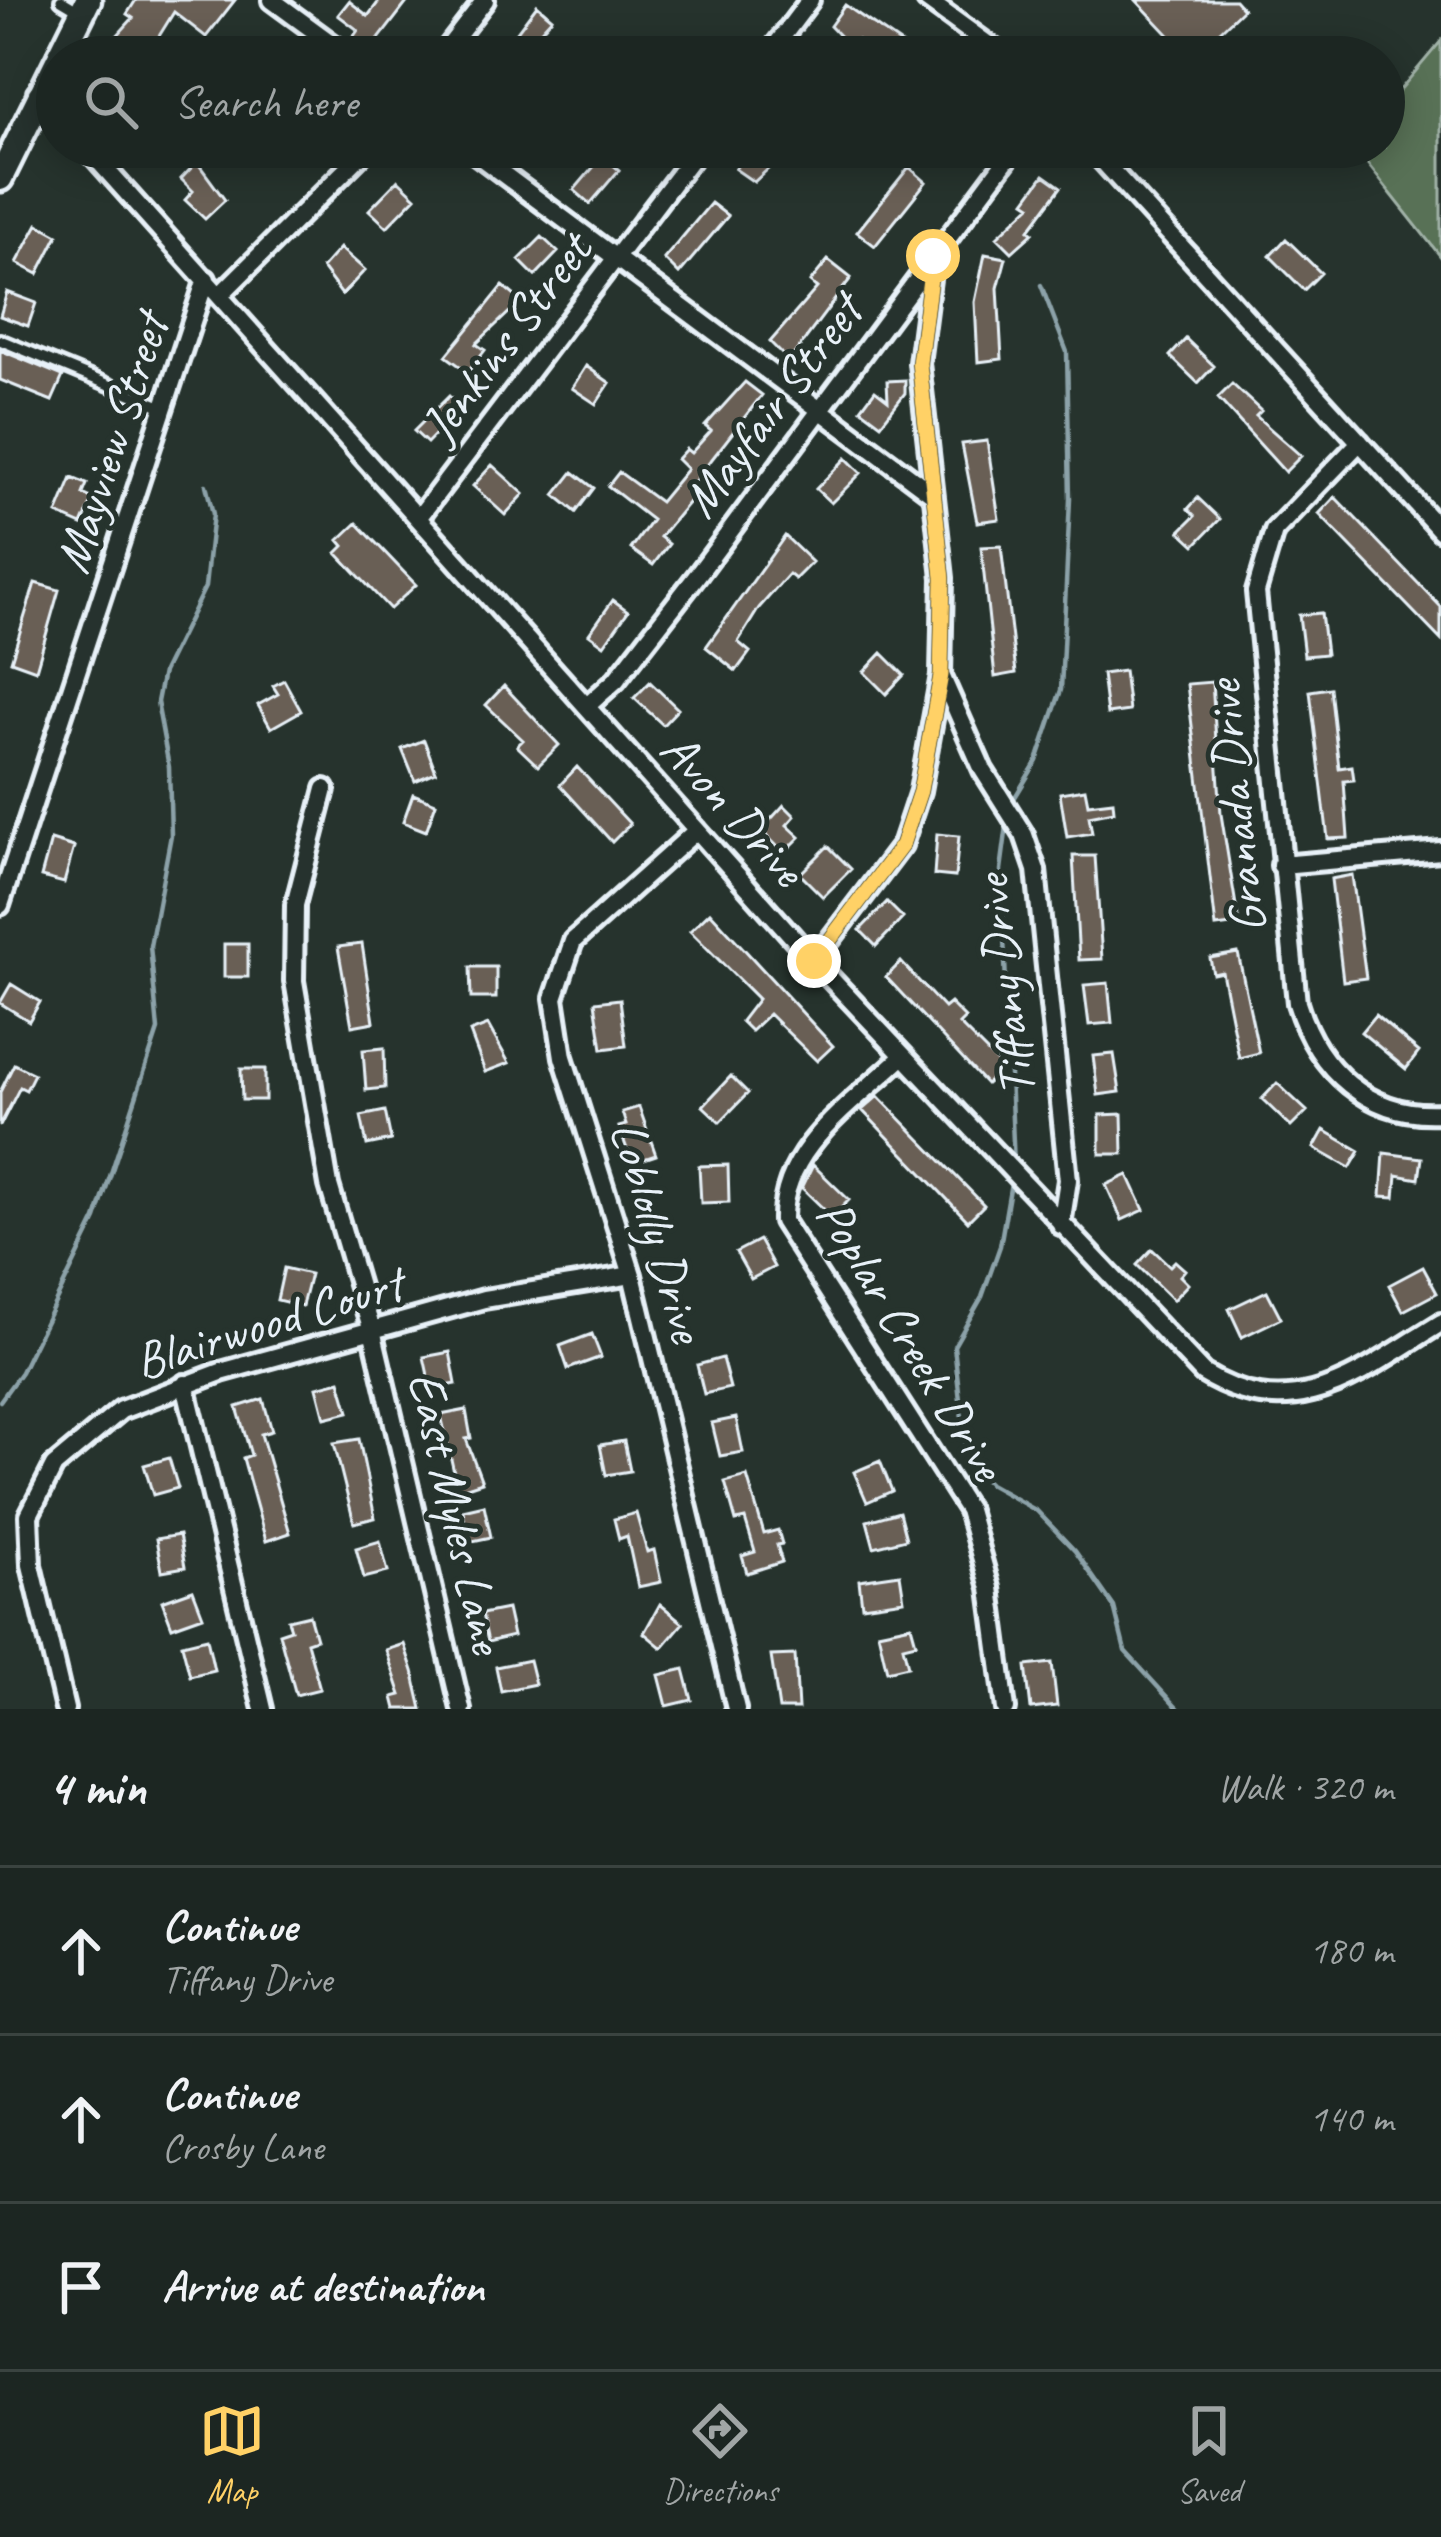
<!DOCTYPE html>
<html lang="en">
<head>
<meta charset="utf-8">
<style>
	body { margin:0; font-family:Caveat,sans-serif; background:#252e2a; color:#f1f3f6 }
	.stop { position:absolute; width:36px; height:36px; margin:-27px; border:9px solid #ffd166; border-radius:50%; background:#fff }
	.stop.end { background:#ffd166; border-color:#fff; box-shadow:0 3px 12px #0008 }
	.list { margin:0; padding:0; list-style:none }
	h2 { display:flex; justify-content:space-between; align-items:center; height:156px; margin:0; padding:0 48px; font-size:51px }
	h2 small { font-size:39px; font-weight:400; color:#a0a5a5 }
	.list li { display:grid; grid-template-columns:78px 1fr auto; gap:36px; align-items:center; box-sizing:border-box; height:168px; padding:0 48px; border-top:3px solid #3a4340 }
	.list b { display:block; font-size:45px; white-space:nowrap }
	.list p { margin:0; font-size:39px; white-space:nowrap; color:#a0a5a5 }
	.list em { font-size:39px; font-style:normal; color:#a0a5a5 }
	.icon { flex:none; width:66px; height:66px; fill:none; stroke:currentColor; stroke-width:2; stroke-linecap:round; stroke-linejoin:round }
	.map { position:relative; flex:none; width:1441px; height:1709px; overflow:hidden }
	.search { position:absolute; background:#1c2622; box-shadow:0 6px 30px #0003; left:36px; right:36px; top:36px; height:132px; display:flex; align-items:center; gap:30px; box-sizing:border-box; padding:0 42px; border-radius:66px; color:#a0a5a5; font-size:45px }
	.sheet { height:660px; background:#1c2622 }
	nav { display:flex; justify-content:space-around; align-items:center; box-sizing:border-box; height:168px; border-top:3px solid #3a4340; background:#1c2622; font-size:33px; color:#a0a5a5 }
	nav a { display:grid; justify-items:center; gap:6px }
	nav .on { color:#ffd166 }
	.map>svg:first-child { display:block }
</style>
</head>
<body>
<div class="map">
<svg width="1441" height="1709" viewBox="0 0 1441 1709">
	<rect width="100%" height="100%" fill="#26332d"/>
	<filter id="ink" filterUnits="userSpaceOnUse"><feTurbulence type="fractalNoise" baseFrequency=".00833" numOctaves="2"/><feDisplacementMap in="SourceGraphic" scale="24" xChannelSelector="R" yChannelSelector="G"/><feConvolveMatrix kernelMatrix="1 2 1 2 8 2 1 2 1" color-interpolation-filters="sRGB"/></filter>
	<g filter="url(#ink)">
		<path fill="#597156" stroke="#a0b1a7" stroke-width="3" d="M1441,41V257L1354,147H1384V109Z"/>
		<g fill="none" stroke-linecap="round" stroke-linejoin="round">
			<path stroke="#8ca2a9" stroke-width="4.5" d="M1009,807L1037,761L1061,690L1070,499L1067,352L1041,285
				M1008,818L1001,870L1014,1165
				M1012,1177L1000,1246L982,1297L954,1346L967,1463L989,1484L1037,1511L1075,1551L1114,1607L1125,1651L1178,1709
				M0,1401L21,1372L96,1219L158,1030L150,946L171,835L169,767L157,702L163,672L205,587L213,514L206,485"/>
		</g>
		<path fill="#695e55" stroke="#e8f1f8" stroke-width="3" d="M136,0H235L206,37L174,12L146,57H118L107,47L133,18L127,14Z
			M380,0H409L369,52L352,39L358,30L338,15L349,1L368,16Z
			M1136,0H1235L1243,9L1199,51L1190,42L1182,49Z
			M537,5L552,18L517,57H498Z
			M845,5L900,43L925,57H893L882,49L878,54L858,40L852,49L830,26Z
			M751,147H767L781,157L754,182L735,169Z
			M603,156L619,170L590,204L574,190Z
			M197,162L225,200L205,219L185,200L193,191L181,179Z
			M909,167L926,182L875,246L857,232Z
			M1044,175L1061,187L1029,230L1033,233L1012,252L997,237L1031,205L1025,201Z
			M398,180L416,197L387,227L369,210Z
			M711,203L728,216L679,274L664,259Z
			M38,224L58,235L38,274L17,263Z
			M542,237L558,252L535,276L519,260Z
			M1286,239L1321,273L1304,290L1270,256Z
			M340,248L365,270L342,295L322,268Z
			M985,254L1006,258L998,288L1002,359L978,362L975,302Z
			M828,260L851,278L789,361L770,342L817,288L810,282Z
			M503,286L521,301L476,344L485,350L468,372L446,356Z
			M7,292L36,303L28,326L0,316Z
			M1186,339L1214,366L1198,383L1170,356Z
			M0,350L63,376L52,401L0,380Z
			M586,366L610,383L596,404L572,388Z
			M905,380V393L881,424L861,409L875,390L888,400L887,381Z
			M745,382L762,395L687,491L693,497L660,537L669,544L653,565L631,549L652,520L608,486L619,472L660,502L687,469L677,459L686,449L691,453L711,431L705,426Z
			M1232,384L1261,411L1256,416L1301,456L1285,472L1218,398Z
			M449,396L461,408L427,443L414,431Z
			M987,441L999,519L977,522L962,444Z
			M846,458L861,473L831,503L816,489Z
			M492,465L524,494L505,515L473,486Z
			M573,472L594,488L576,512L555,495Z
			M72,478L87,484L83,494L93,499L82,525L57,514Z
			M1335,497L1441,607V640L1319,514Z
			M1198,498L1220,519L1195,545L1180,531L1195,516L1188,509Z
			M357,523L416,585L390,609L337,553L344,546L339,540Z
			M785,536L812,562L795,579L789,574L759,608L738,642L750,652L736,671L706,647Z
			M1001,546L1016,673L995,677L981,547Z
			M35,583L59,590L36,670L11,661Z
			M613,600L628,611L604,645L589,634Z
			M1321,613L1326,654L1304,656L1299,615Z
			M882,653L904,675L886,694L864,672Z
			M1124,671L1129,711L1107,714L1102,674Z
			M284,680L301,711L271,728L258,705L278,694L273,686Z
			M650,682L678,709L663,725L634,698Z
			M1212,682L1221,814L1239,924L1216,927L1187,684Z
			M504,686L559,745L538,766L517,746L523,740L486,705Z
			M1330,688L1339,768L1352,766L1354,780L1344,781L1348,838L1328,839L1310,691Z
			M424,740L436,772L415,781L402,749Z
			M577,767L630,824L612,842L560,785Z
			M1085,789L1088,804L1113,801L1114,811L1089,816L1092,833L1067,837L1060,793Z
			M413,794L436,803L426,831L403,822Z
			M784,805L795,816L787,825L800,837L784,853L761,830Z
			M937,834L959,836L955,877L934,875Z
			M51,840L74,847L64,883L41,877Z
			M828,846L851,869L823,897L800,874Z
			M1073,856H1095L1102,959L1079,960Z
			M1352,875L1366,978L1343,981L1331,879Z
			M887,902L903,918L876,946L860,930Z
			M710,912L833,1046L817,1061L769,1014L751,1031L741,1021L758,999L690,931Z
			M224,944H248V977H224Z
			M362,944L374,1022L352,1026L338,947Z
			M1238,953L1259,1053L1239,1058L1222,972L1213,974L1210,958Z
			M901,962L944,1008L950,1003L965,1018L959,1024L1003,1068L986,1084L886,977Z
			M470,967H496V998H471Z
			M1108,983L1112,1023L1089,1025L1084,985Z
			M11,984L40,1002L29,1021L0,1003Z
			M620,999L626,1046L602,1049L595,1002Z
			M1375,1015L1419,1052L1406,1069L1361,1032Z
			M488,1025L509,1063L485,1072L470,1032Z
			M384,1048L385,1088L366,1090L363,1050Z
			M1114,1054L1120,1092L1098,1095L1093,1056Z
			M14,1064L34,1074L26,1090L20,1087L0,1126V1092Z
			M241,1069H265V1100H242Z
			M731,1076L748,1093L720,1122L703,1106Z
			M1277,1083L1307,1111L1291,1127L1262,1099Z
			M878,1096L984,1205L968,1221L862,1110Z
			M639,1107L656,1155L632,1163L619,1127L626,1125L622,1112Z
			M385,1111L391,1140L367,1145L361,1116Z
			M1122,1114L1123,1154H1100V1115Z
			M1324,1130L1360,1151L1350,1168L1314,1148Z
			M1384,1153L1422,1158L1419,1179L1397,1175L1395,1197L1381,1196Z
			M728,1165L729,1202L701,1203L699,1166Z
			M813,1165L849,1200L832,1217L802,1188Z
			M1128,1175L1144,1210L1122,1220L1106,1185Z
			M759,1240L774,1267L751,1279L736,1252Z
			M1152,1249L1170,1266L1175,1261L1185,1270L1180,1276L1188,1284L1173,1300L1137,1265Z
			M1423,1267L1437,1293L1403,1311L1389,1285Z
			M284,1268L310,1274L302,1306L277,1300Z
			M1267,1291L1281,1318L1242,1337L1229,1309Z
			M592,1334L601,1357L568,1369L560,1346Z
			M450,1352L456,1384L431,1389L424,1357Z
			M722,1358L730,1388L704,1394L697,1365Z
			M340,1381L349,1412L325,1418L317,1387Z
			M263,1399L272,1431L261,1434L290,1533L266,1541L243,1458L251,1455L237,1407Z
			M466,1410L471,1438L466,1439L482,1482L458,1490L441,1415Z
			M736,1418L743,1452L720,1456L712,1423Z
			M359,1439L375,1518L354,1523L334,1443Z
			M624,1441L630,1471L606,1475L600,1445Z
			M169,1458L178,1488L153,1495L144,1465Z
			M880,1461L892,1491L867,1502L854,1472Z
			M747,1476L764,1534L778,1530L782,1544L777,1545L782,1562L747,1573L742,1556L755,1552L745,1519L736,1521L725,1482Z
			M484,1505L491,1537L468,1542L463,1510Z
			M899,1512L906,1539L874,1547L867,1521Z
			M636,1513L647,1552L654,1550L661,1582L638,1587L627,1536L619,1539L614,1519Z
			M179,1535L185,1567L162,1571L156,1539Z
			M380,1541L388,1572L364,1578L356,1548Z
			M900,1574L904,1600L862,1606L859,1580Z
			M193,1590L203,1616L172,1627L162,1601Z
			M660,1604L683,1623L662,1648L644,1633Z
			M507,1609L513,1636L488,1642L482,1614Z
			M309,1615L316,1639L307,1642L320,1689L296,1695L279,1633L291,1629L288,1620Z
			M911,1625L916,1643L903,1646L908,1666L887,1671L878,1632Z
			M207,1638L214,1670L190,1676L182,1644Z
			M404,1644L413,1671L422,1709H396L393,1697L401,1695L386,1650Z
			M795,1655L798,1709H779L771,1656Z
			M529,1660L535,1684L501,1691L496,1667Z
			M1052,1663L1057,1706L1031,1709L1026,1666Z
			M684,1669L692,1700L667,1706L659,1675Z"/>
		<g fill="none" stroke-linecap="round" stroke-linejoin="round">
			<defs>
				<path id="lane" d="M61,0L81,12
					M0,340L165,408"/>
				<path id="street" d="M272,0L350,57
					M927,0L1005,57
					M441,57L485,0
					M767,57L810,0
					M37,93L57,115
					M86,147L814,961L1203,1373C1295,1430 1362,1371 1441,1323
					M467,147L930,492
					M1090,147L1441,531
					M933,256L919,363L943,578L941,675L983,770L1024,835L1036,870L1068,1180L1061,1225
					M220,295L369,147
					M1360,442L1274,531L1256,592L1297,1003C1317,1069 1369,1118 1441,1113
					M419,517L700,147
					M587,706L616,680L696,577L1016,147
					M325,789L295,905L294,981L329,1185L373,1334L461,1709
					M697,830L573,941L554,998L563,1057L632,1275L736,1709
					M1281,865L1441,851
					M0,905L206,279
					M814,961L902,845L920,791L941,675
					M903,1056C855,1102 781,1148 783,1221L968,1510L990,1588L1006,1709
					M185,1384L263,1709
					M65,1709L31,1565L29,1515L54,1466L121,1410L221,1372L484,1299L632,1275"/>
				<path id="secondary" d="M0,178L88,0"/>
			</defs>
			<use href="#lane" stroke="#e8f1f8" stroke-width="18"/>
			<use href="#street" stroke="#e8f1f8" stroke-width="26"/>
			<use href="#secondary" stroke="#e8f1f8" stroke-width="33"/>
			<use href="#lane" stroke="#26332d" stroke-width="9"/>
			<use href="#street" stroke="#26332d" stroke-width="16"/>
			<use href="#secondary" stroke="#26332d" stroke-width="24"/>
		</g>
	</g>
	<g fill="none" stroke-linecap="round" stroke-linejoin="round" filter="url(#ink)">
		<path stroke="#ffd166" stroke-width="15" d="M814,961L902,845L920,791L941,675L943,578L919,363L933,256"/>
	</g>
	<g text-anchor="middle" stroke-width="10" stroke-linejoin="round" paint-order="stroke">
		<g font-size="51" fill="#e8f1f8" stroke="#26332d">
			<text transform="translate(505 337) rotate(-53)" y="18">Jenkins Street</text>
			<text transform="translate(771 405) rotate(-53)" y="18">Mayfair Street</text>
			<text transform="translate(110 443) rotate(-72)" y="18">Mayview Street</text>
			<text transform="translate(1234 807) rotate(-96)" y="18">Granada Drive</text>
			<text transform="translate(734 808) rotate(48)" y="18">Avon Drive</text>
			<text transform="translate(1003 986) rotate(-97)" y="18">Tiffany Drive</text>
			<text transform="translate(659 1231) rotate(74)" y="18">Loblolly Drive</text>
			<text transform="translate(268 1321) rotate(-17)" y="18">Blairwood Court</text>
			<text transform="translate(912 1339) rotate(59)" y="18">Poplar Creek Drive</text>
			<text transform="translate(458 1512) rotate(77)" y="18">East Myles Lane</text>
		</g>
	</g>
</svg>
<div class="stop" style="left:933px;top:256px"></div>
<div class="stop end" style="left:814px;top:961px"></div>
<div class="search"><svg class="icon" aria-label="search" viewBox="0 0 24 24"><circle cx="10" cy="10" r="6"/><path d="M15 15l6 6"/></svg>Search here</div>
</div>
<section class="sheet">
<h2>4 min<small>Walk · 320 m</small></h2>
<ul class="list">
<li><svg class="icon" aria-label="ahead" viewBox="0 0 24 24"><path d="M12 20V5M6 11l6-6 6 6"/></svg><div><b>Continue</b><p>Tiffany Drive</p></div><em>180 m</em></li>
<li><svg class="icon" aria-label="ahead" viewBox="0 0 24 24"><path d="M12 20V5M6 11l6-6 6 6"/></svg><div><b>Continue</b><p>Crosby Lane</p></div><em>140 m</em></li>
<li><svg class="icon" aria-label="arrive" viewBox="0 0 24 24"><path d="M6 21V4h12l-3 4 3 4H6"/></svg><div><b>Arrive at destination</b></div></li>
</ul>
</section>
<nav>
<a class="on"><svg class="icon" aria-label="map" viewBox="0 0 24 24"><path d="M3 6l6-2 6 2 6-2v14l-6 2-6-2-6 2zM9 4v14M15 6v14"/></svg>Map</a>
<a><svg class="icon" aria-label="directions" viewBox="0 0 24 24"><path d="M12 3l9 9-9 9-9-9zM9 14v-3h6M13 9l2 2-2 2"/></svg>Directions</a>
<a><svg class="icon" aria-label="saved" viewBox="0 0 24 24"><path d="M7 4h10v16l-5-4-5 4z"/></svg>Saved</a>
</nav>
</body>
</html>
